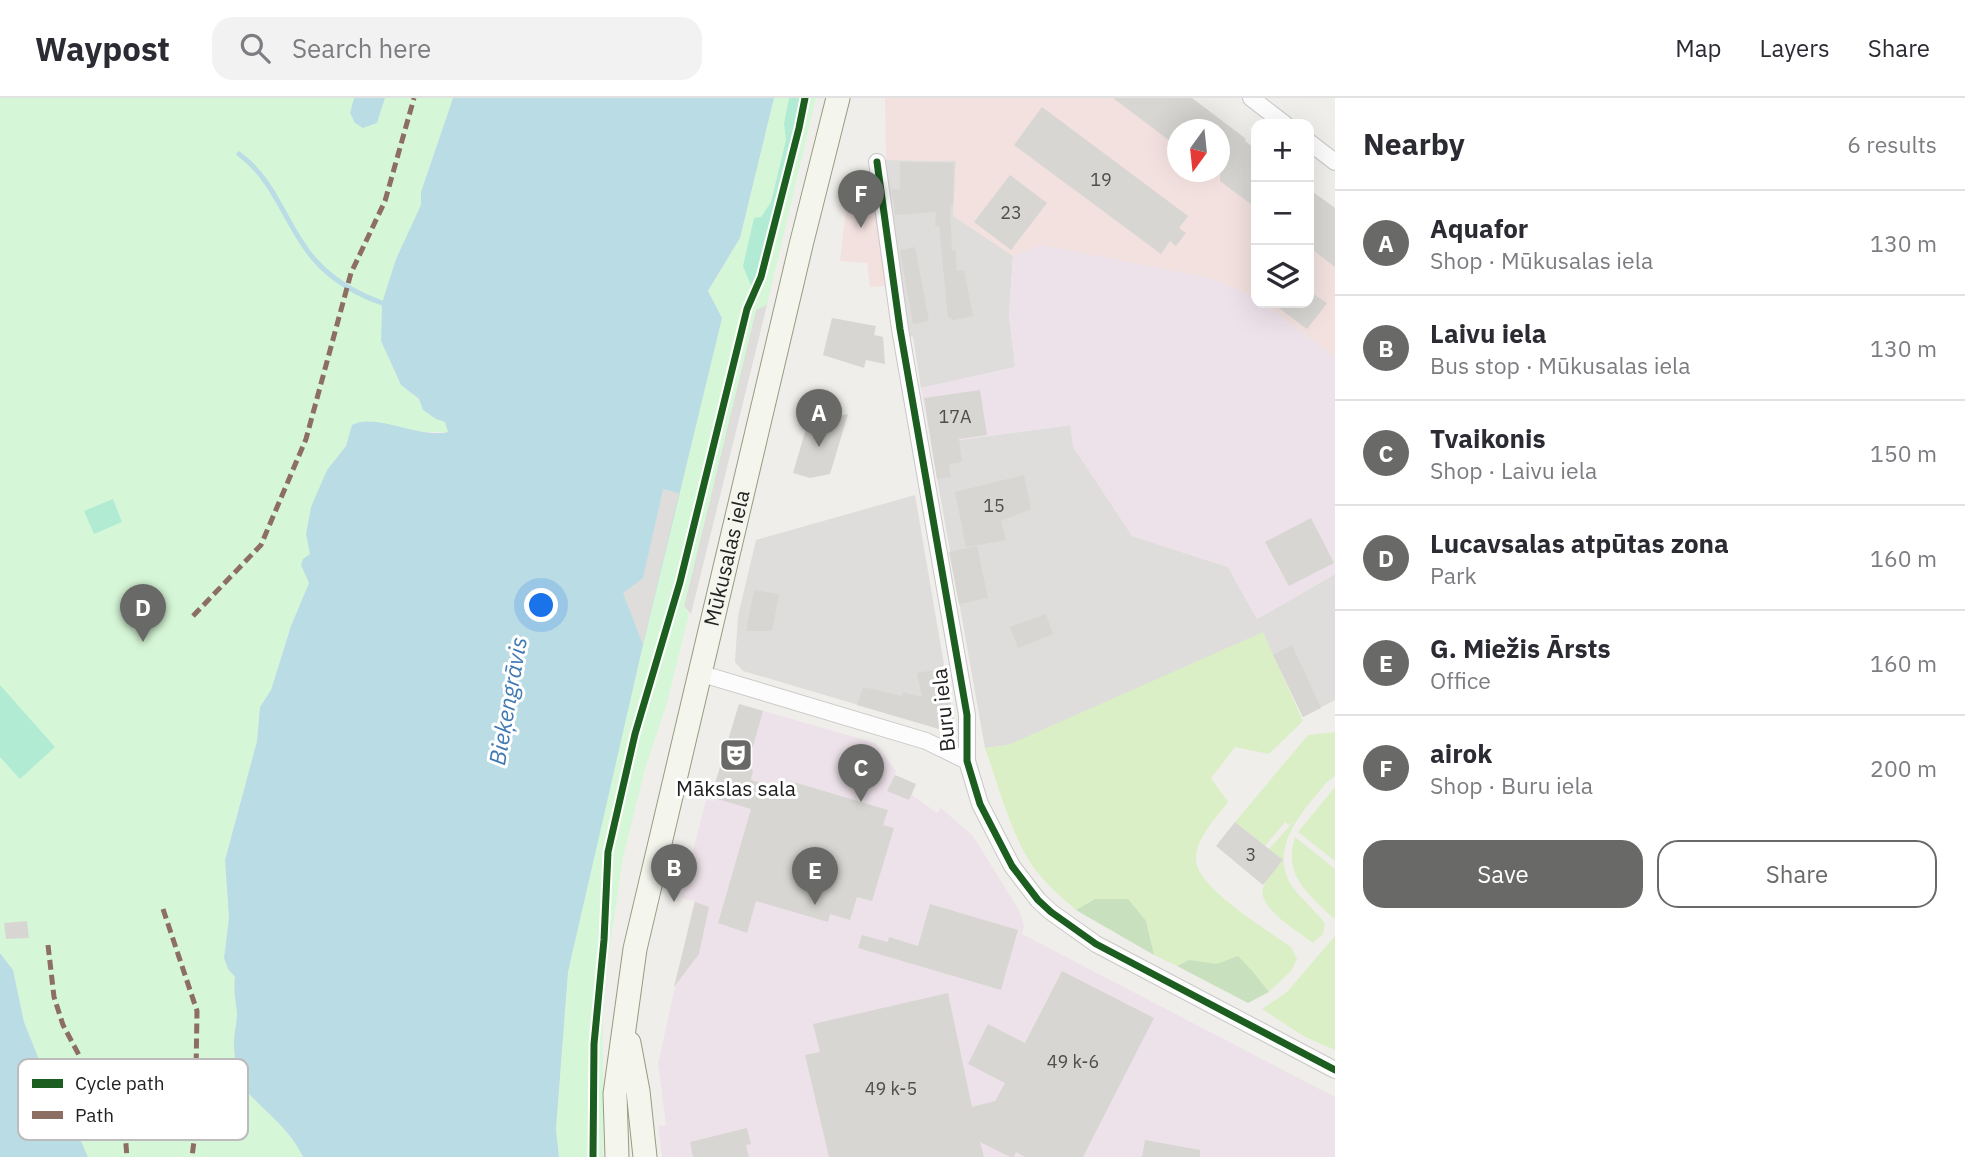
<!DOCTYPE html>
<html lang="en">
<head>
<meta charset="utf-8">
<style>
	body { margin:0; font-family:"IBM Plex Sans",sans-serif; background:#f2f2f3; color:#2b2b33 }
	.controls { position:absolute; right:21px; top:21px; display:grid; overflow:hidden; border-radius:14px; box-shadow:0 7px 28px #0002 }
	.controls button { width:63px; height:63px; display:grid; place-items:center; padding:0; border:0; border-bottom:2px solid #e1e1e2; background:#fff; color:#2b2b33; font:35px sans-serif }
	.compass { position:absolute; left:1167px; top:21px; width:63px; height:63px; border-radius:50%; background:#fff; box-shadow:0 7px 28px #0002; rotate:195deg }
	.you { position:absolute; left:542px; top:508px; width:24px; height:24px; margin:-18px; border:5px solid #fff; border-radius:50%; background:#1a73e8; box-shadow:0 0 0 10px #1a73e833 }
	.badge { display:grid; place-items:center; width:46px; height:46px; border-radius:50%; background:#696967; color:#fff; font-size:23px; font-weight:700 }
	.pin { position:absolute; translate:-50% -58px; filter:drop-shadow(0 2px 4px #0008) }
	.pin::after { content:''; position:absolute; top:37px; width:24px; height:21px; background:inherit; clip-path:polygon(0 0,100% 0,50% 100%) }
	.list { margin:0; padding:0; list-style:none }
	h2 { display:flex; justify-content:space-between; align-items:center; height:91px; margin:0; padding:0 28px; font-size:30px }
	h2 small { font-size:23px; font-weight:400; color:#7c7c81 }
	.list li { display:grid; grid-template-columns:46px 1fr auto; gap:21px; align-items:center; box-sizing:border-box; height:105px; padding:0 28px; border-top:2px solid #e1e1e2 }
	.list b { display:block; font-size:26px; white-space:nowrap }
	.list p { margin:0; font-size:23px; white-space:nowrap; color:#7c7c81 }
	.list em { font-size:23px; font-style:normal; color:#7c7c81 }
	.actions { display:flex; gap:14px; padding:21px 28px }
	.actions a { flex:1; padding:16px 0; border:2px solid #696967; border-radius:21px; text-align:center; font-size:24px; color:#696967 }
	.actions .main { background:#696967; color:#fff }
	.icon { flex:none; width:38px; height:38px; fill:none; stroke:currentColor; stroke-width:2; stroke-linecap:round; stroke-linejoin:round }
	.map { position:relative; flex:none; width:1335px; height:1059px; overflow:hidden }
	header { display:flex; align-items:center; gap:42px; box-sizing:border-box; height:98px; padding:0 35px; background:#fff; border-bottom:2px solid #e1e1e2 }
	header strong { font-size:33px }
	nav { display:flex; gap:38px; margin-inline-start:auto; font-size:24px }
	.search { width:490px; height:63px; background:#f2f2f3; display:flex; align-items:center; gap:18px; box-sizing:border-box; padding:0 24px; border-radius:21px; color:#7c7c81; font-size:26px }
	main { display:flex }
	aside { flex:1; background:#fff }
	.map>svg:first-child { display:block }
</style>
</head>
<body>
<header>
<strong>Waypost</strong>
<div class="search"><svg class="icon" aria-label="search" viewBox="0 0 24 24"><circle cx="10" cy="10" r="6"/><path d="M15 15l6 6"/></svg>Search here</div>
<nav><a>Map</a><a>Layers</a><a>Share</a></nav>
</header>
<main>
<div class="map">
<svg width="1335" height="1059" viewBox="0 0 1335 1059">
	<rect width="100%" height="100%" fill="#efeeea"/>
	<path fill="#dedddb" d="M886,62L956,63L954,118L1013,158L1009,219L1016,269L921,290L913,239L909,238L889,111Z
		M764,207H767L691,516L684,508L756,211Z
		M1070,327L1132,438L1228,469L1257,521L1335,476V602L1303,619L1273,557L1008,647L985,650L931,346Z
		M915,397L955,631L950,634L743,573L735,564L738,518L756,442Z"/>
	<path fill="#f2e1de" fill-rule="evenodd" d="M885,0H1192L1246,41L1245,43L1256,52V200L1214,181L1041,147L1013,158L953,118L956,63L886,62ZM1178,32H1220V74H1178Z
		M1309,91L1335,111V259L1263,205H1309Z
		M873,96L886,188L870,189L867,165L840,163L848,97Z"/>
	<path fill="#ede2e9" d="M1041,147L1214,181L1256,200V205H1263L1335,259V476L1257,521L1228,469L1132,438L1073,349L1070,327L931,346L921,290L1015,269L1009,219L1013,158Z
		M739,606L875,645L896,673L895,677L916,686L912,697L937,715L941,710L973,738L1019,812L1024,827L1022,836L1335,999V1059H662L658,1028L666,1027L658,966L694,803L681,800L706,702L714,703V701L711,699Z"/>
	<path fill="#dbefc6" d="M1263,534L1303,623L1269,656L1235,649L1211,680L1228,704C1216,720 1196,740 1196,761C1195,789 1269,833 1291,849L1297,861L1291,873L1269,894L1254,875L1189,862L1177,868L1154,857L1146,823L1095,801L1076,812C1061,799 1046,786 1034,770C1010,735 999,689 985,650L1008,647Z
		M1335,634V678L1327,684C1305,711 1269,747 1290,785C1299,800 1315,811 1325,826L1323,836L1313,845C1299,834 1257,810 1263,790C1266,780 1276,770 1283,763L1269,751L1294,723L1289,727L1285,724L1265,748L1235,724L1308,637Z
		M1335,689V763L1298,734Z
		M1295,739L1335,771V820H1333C1308,795 1283,778 1295,739Z
		M1335,838V952L1305,939L1262,911L1287,894Z"/>
	<path fill="#c8e0bd" d="M1095,801H1128L1146,823L1154,857L1076,812Z
		M1238,858L1254,875L1269,894L1248,905L1177,868L1189,862L1217,866Z"/>
	<path fill="#d6f7d7" d="M0,0H453L421,94V107L397,161L382,205L381,243L401,287L445,324L449,334H423L369,323L352,328L346,348L327,372L306,436L311,456L305,477L309,485L291,528L271,592L260,609L257,643L225,761L229,820L224,860L228,871L235,879C233,893 236,903 237,916C237,925 234,934 234,943C234,962 237,984 251,998C271,1019 290,1032 303,1059H88L64,1005L38,959L24,924L13,872L0,855Z
		M774,0H816L767,207L756,212L684,508L689,516L667,605L645,671L623,759L608,861L603,920V1059H559L556,1031L568,874L593,762L708,194L740,140Z"/>
	<path fill="#b1ebd3" d="M789,0H801L800,11L756,181L752,190L743,168L754,120L761,119L771,104L786,42L784,26Z
		M113,401L122,424L94,436L84,413Z
		M0,587L55,649L20,681L0,659Z"/>
	<path fill="#badce5" d="M354,0H385L377,25L363,30L355,25L350,15Z
		M453,0H774L740,140L708,193L722,220L643,547L568,874L556,1031L559,1059H303C290,1032 271,1019 251,998C237,984 234,962 234,943C234,934 237,925 237,916C236,903 233,893 235,879L228,871L224,860L229,820L225,762L257,643L260,609L271,592L291,528L309,485L301,467L303,461L310,456L306,436L311,409L327,372L346,348L352,327C375,314 420,341 448,334L445,324L436,321L423,312L419,301L401,287L381,243L382,205L396,161L421,107V94Z
		M0,855L13,872L24,924L38,959L64,1005L88,1059H0Z"/>
	<path fill="#dedddc" d="M663,391L679,395L643,547L623,495L643,480Z"/>
	<g fill="none" stroke-linecap="round" stroke-linejoin="round">
		<path stroke="#badce5" stroke-width="5" d="M239,56C277,84 285,128 314,161C331,181 357,196 382,205"/>
	</g>
	<path fill="#d8d6d2" d="M1113,0H1192L1246,41L1245,43L1256,51V110L1220,83V32H1178V49Z
		M1042,9L1188,118L1179,130L1186,135L1176,148L1170,143L1161,156L1014,47Z
		M900,64L954,65L953,108L950,106L952,154L955,150L957,173L964,172L973,218L952,222L951,219L948,220L939,128H935L936,114L895,117L892,91H900Z
		M1010,77L1047,105L1011,152L974,124Z
		M1309,91L1335,110V169L1309,149Z
		M915,149L929,223L913,226L900,152Z
		M1309,193L1327,205L1307,231L1272,205H1309Z
		M832,220L876,228L874,237L883,239L885,266L866,262L864,270L823,257Z
		M980,292L987,337L959,341L962,364L949,366L951,379L937,381L924,300Z
		M848,316L830,376L810,380L793,375L808,324Z
		M1024,377L1031,411L1001,423L1006,442L966,449L955,394Z
		M1311,420L1334,465L1289,488L1265,444Z
		M977,448L988,500L959,506L949,454Z
		M754,492L779,496L772,533H746Z
		M1046,516L1053,536L1018,550L1010,529Z
		M1292,547L1321,610L1303,619L1273,557Z
		M945,570L956,636L857,607L863,589L902,598L903,594L922,599L917,575Z
		M739,606L763,613L747,670L753,672L751,682L787,693L790,683L888,712L883,727L894,730L872,803L857,799L850,822L830,816L828,824L756,803L747,835L718,825L751,711L711,699Z
		M895,677L916,686L909,702L887,693Z
		M1235,724L1283,762L1263,787L1216,748Z
		M695,804L709,809L699,856L674,889Z
		M930,806L1018,832L1001,892L858,850L862,837L888,844L889,839L918,848Z
		M27,823L29,840L6,841L4,825Z
		M1062,873L1154,920L1083,1059H1025L1016,1054L1014,1059H1010L980,1044L984,1059H829L805,957L820,954L813,926L948,895L972,1009L995,1003L1005,985L968,966L988,926L1025,945Z
		M747,1030L751,1046L746,1047L749,1059H693L690,1044Z
		M1145,1042L1200,1052V1059H1142Z"/>
	<g fill="none" stroke-linecap="round" stroke-linejoin="round">
		<defs>
			<path id="minor" d="M1251,0L1285,26
				M1309,44L1335,64
				M877,64L900,231L967,617V663L980,706L1012,768L1038,802L1051,814L1096,846L1335,972
				M699,575L926,643L967,663"/>
			<g id="secondary">
				<path d="M629,945L638,993L645,1059"/>
				<path id="s1" d="M617,1059L615,996L635,851L801,147L838,0"/>
			</g>
		</defs>
		<use href="#minor" stroke="#c8c8c6" stroke-width="18"/>
		<use href="#secondary" stroke="#989a80" stroke-width="25"/>
		<use href="#minor" stroke="#fdfcfc" stroke-width="16"/>
		<use href="#secondary" stroke="#f4f5ec" stroke-width="23"/>
		<path stroke="#8d6e63" stroke-width="5" stroke-dasharray="10 5" stroke-linecap="butt" d="M193,518L261,447L306,341L351,175L385,103L414,0
			M163,811L197,913L195,1035L192,1059
			M48,847L54,899L63,927L80,959L81,982L90,1004C126,1016 124,1024 127,1059"/>
		<defs>
			<path id="cycleway" d="M877,64L900,231L967,617V663L980,706L1012,768L1038,802L1051,814L1096,846L1335,972
				M593,1059L594,946L604,842L608,754L635,636L680,484L747,211L761,179L799,30L805,0"/>
		</defs>
		<use href="#cycleway" stroke="#fff" stroke-width="11"/>
		<use href="#cycleway" stroke="#1b5e20" stroke-width="7"/>
	</g>
	<defs>
		<symbol id="theatre-square" viewBox="-11 -11 22 22"><rect x="-9" y="-9" width="18" height="18" rx="4" fill="#696967" stroke="#fff"/><path d="M-5-5.5Q0-4 5-5.5V0Q5 5 0 6Q-5 5-5 0ZM-3.3-2.5H-1v1.5H-3.3ZM1-2.5H3.3v1.5H1ZM-2.8 1Q0 5.5 2.8 1Z" fill="#fff"/></symbol>
	</defs>
	<g fill-rule="evenodd">
		<use href="#theatre-square" x="717" y="638" width="38" height="38"/>
	</g>
	<g text-anchor="middle" stroke-width="6" stroke-linejoin="round" paint-order="stroke">
		<g font-size="18" fill="#4f4e4d">
			<text x="1101" y="88">19</text>
			<text x="1011" y="121">23</text>
			<text x="955" y="325">17A</text>
			<text x="994" y="414">15</text>
			<text x="1251" y="763">3</text>
			<text x="1073" y="970">49 k-6</text>
			<text x="891" y="997">49 k-5</text>
		</g>
		<g font-size="21" fill="#212121" stroke="#fff">
			<text dy="7" stroke="none"><textPath href="#s1" startOffset="611">Mūkusalas iela</textPath></text>
			<text transform="translate(944 612) rotate(-96)" y="7">Buru iela</text>
		</g>
		<g font-size="21" fill="#212121" stroke="#fff">
			<text x="736" y="698">Mākslas sala</text>
		</g>
		<g font-size="23" font-style="italic" fill="#4079b2" stroke="#fff">
			<text transform="translate(508 603) rotate(-80)" y="8">Bieķengrāvis</text>
		</g>
	</g>
	<rect x="18" y="961" width="230" height="81" rx="10" fill="#fff" stroke="#bcbcbc" stroke-width="2"/>
	<rect x="32" y="981" width="31" height="9" fill="#1b5e20"/>
	<rect x="32" y="1013" width="31" height="8" fill="#8d6e63"/>
	<g font-size="19" fill="#212121">
		<text x="75" y="992">Cycle path</text>
		<text x="75" y="1024">Path</text>
	</g>
</svg>
<div class="controls">
<button>+</button>
<button>−</button>
<button><svg class="icon" aria-label="layers" viewBox="0 0 24 24"><path d="M12 4l9 5-9 5-9-5zM3 14l9 5 9-5"/></svg></button>
</div>
<svg class="compass" viewBox="-18 -18 36 36"><path d="M0-13l5 13h-10z" fill="#e53935"/><path d="M0 13l5-13h-10z" fill="#7c7c81"/></svg>
<div class="you"></div>
<div class="pin badge" style="left:819px;top:349px">A</div>
<div class="pin badge" style="left:674px;top:804px">B</div>
<div class="pin badge" style="left:861px;top:704px">C</div>
<div class="pin badge" style="left:143px;top:544px">D</div>
<div class="pin badge" style="left:815px;top:807px">E</div>
<div class="pin badge" style="left:861px;top:130px">F</div>
</div>
<aside>
<h2>Nearby<small>6 results</small></h2>
<ul class="list">
<li><span class="badge">A</span><div><b>Aquafor</b><p>Shop · Mūkusalas iela</p></div><em>130 m</em></li>
<li><span class="badge">B</span><div><b>Laivu iela</b><p>Bus stop · Mūkusalas iela</p></div><em>130 m</em></li>
<li><span class="badge">C</span><div><b>Tvaikonis</b><p>Shop · Laivu iela</p></div><em>150 m</em></li>
<li><span class="badge">D</span><div><b>Lucavsalas atpūtas zona</b><p>Park</p></div><em>160 m</em></li>
<li><span class="badge">E</span><div><b>G. Miežis Ārsts</b><p>Office</p></div><em>160 m</em></li>
<li><span class="badge">F</span><div><b>airok</b><p>Shop · Buru iela</p></div><em>200 m</em></li>
</ul>
<div class="actions"><a class="main">Save</a><a>Share</a></div>
</aside>
</main>
</body>
</html>
